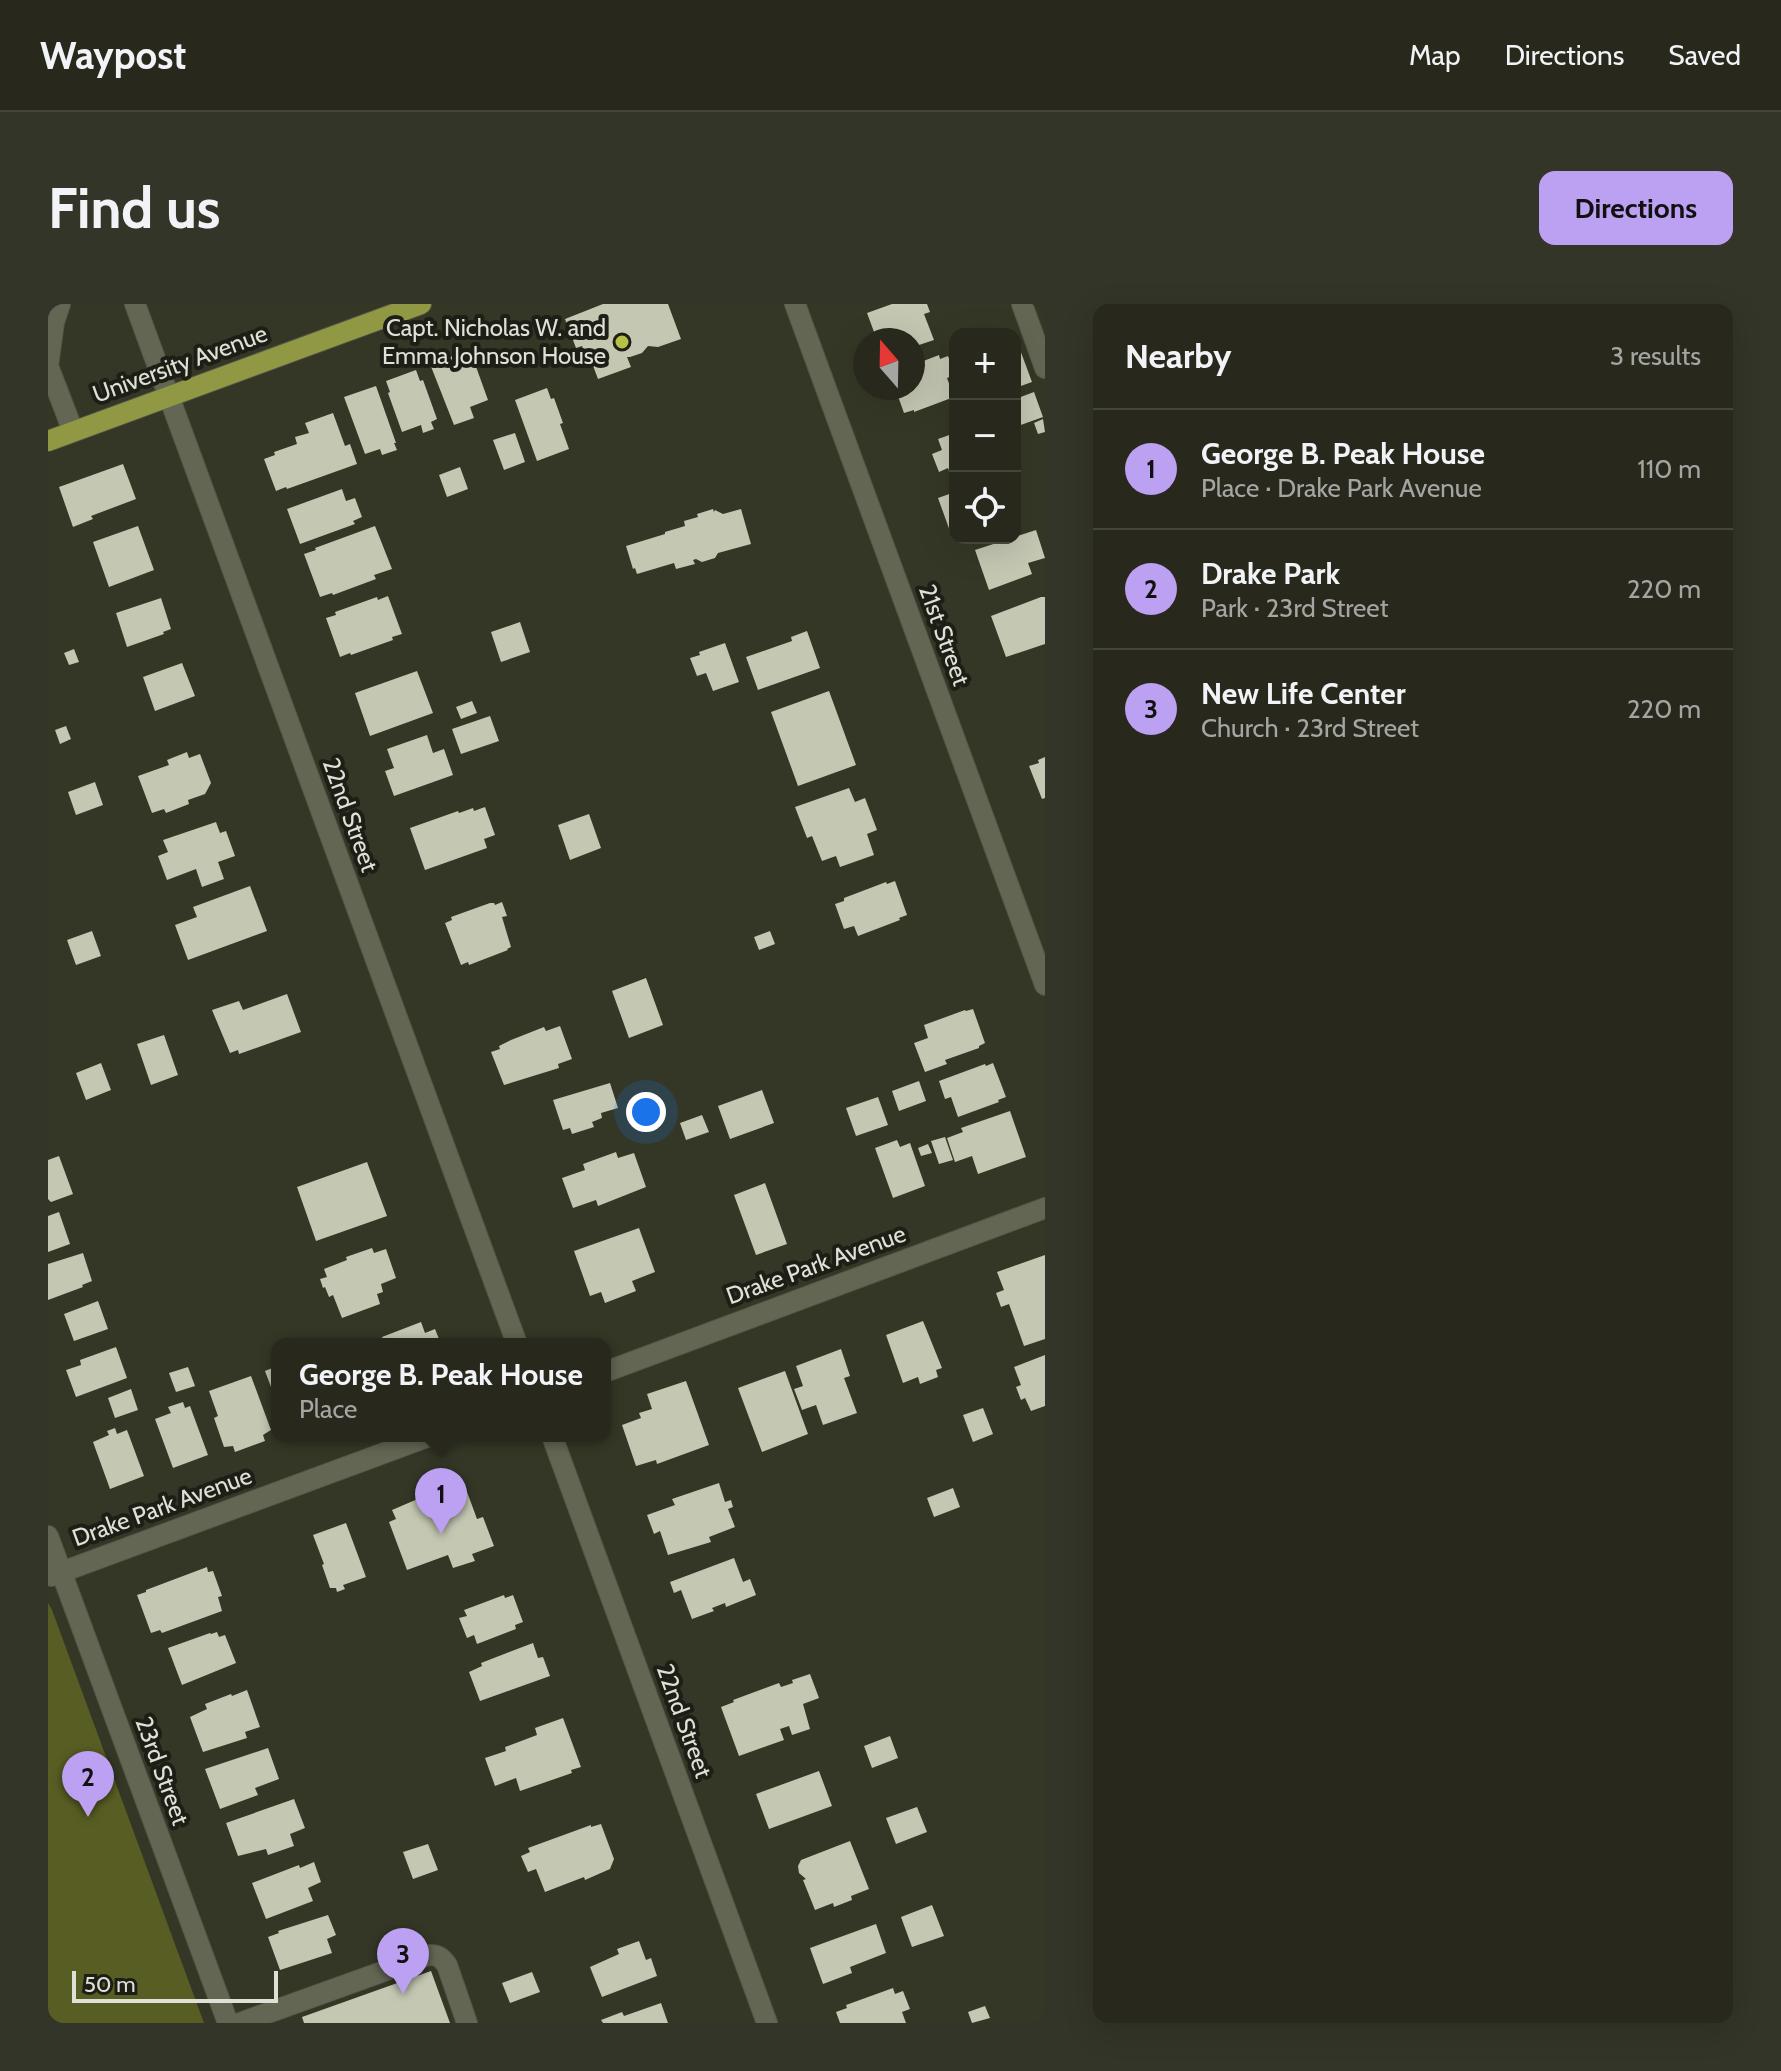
<!DOCTYPE html>
<html lang="en">
<head>
<meta charset="utf-8">
<style>
	body { margin:0; font-family:Cabin,sans-serif; background:#343529; color:#f1f3f6 }
	.controls { position:absolute; right:24px; top:24px; display:grid; overflow:hidden; border-radius:16px; box-shadow:0 8px 32px #0002 }
	.controls button { width:72px; height:72px; display:grid; place-items:center; padding:0; border:0; border-bottom:2px solid #44453b; background:#28291c; color:#f1f3f6; font:40px sans-serif }
	.compass { position:absolute; left:805px; top:24px; width:72px; height:72px; border-radius:50%; background:#28291c; box-shadow:0 8px 32px #0002; rotate:340deg }
	.scale { position:absolute; left:24px; bottom:20px; width:206px; box-sizing:border-box; padding-left:8px; border:4px solid #e0e1d6; border-top:0; font-size:22px; line-height:28px; white-space:nowrap; color:#e0e1d6; -webkit-text-stroke:6px #1d1e16; paint-order:stroke }
	.you { position:absolute; left:598px; top:808px; width:28px; height:28px; margin:-20px; border:6px solid #fff; border-radius:50%; background:#1a73e8; box-shadow:0 0 0 12px #1a73e833 }
	.badge { display:grid; place-items:center; width:52px; height:52px; border-radius:50%; background:#bca0f2; color:#111; font-size:26px; font-weight:700 }
	.pin { position:absolute; translate:-50% -66px; filter:drop-shadow(0 2px 4px #0008) }
	.pin::after { content:''; position:absolute; top:42px; width:28px; height:24px; background:inherit; clip-path:polygon(0 0,100% 0,50% 100%) }
	.popup { position:absolute; left:223px; top:1034px; width:340px; height:104px; box-sizing:border-box; display:grid; place-content:center; border-radius:16px; background:#28291c; filter:drop-shadow(0 2px 6px #0005); font-size:26px; white-space:nowrap; color:#a5a6a3 }
	.popup b { font-size:30px; color:#f1f3f6 }
	.popup::after { content:''; position:absolute; left:50%; top:100%; margin-left:-16px; border:16px solid transparent; border-top-color:#28291c }
	.list { margin:0; padding:0; list-style:none }
	h2 { display:flex; justify-content:space-between; align-items:center; height:104px; margin:0; padding:0 32px; font-size:34px }
	h2 small { font-size:26px; font-weight:400; color:#a5a6a3 }
	.list li { display:grid; grid-template-columns:52px 1fr auto; gap:24px; align-items:center; box-sizing:border-box; height:120px; padding:0 32px; border-top:2px solid #44453b }
	.list b { display:block; font-size:30px; white-space:nowrap }
	.list p { margin:0; font-size:26px; white-space:nowrap; color:#a5a6a3 }
	.list em { font-size:26px; font-style:normal; color:#a5a6a3 }
	.icon { flex:none; width:44px; height:44px; fill:none; stroke:currentColor; stroke-width:2; stroke-linecap:round; stroke-linejoin:round }
	.map { position:relative; flex:none; width:997px; height:1719px; overflow:hidden; border-radius:16px }
	header { display:flex; align-items:center; gap:48px; box-sizing:border-box; height:112px; padding:0 40px; background:#28291c; border-bottom:2px solid #44453b }
	header strong { font-size:38px }
	nav { display:flex; gap:44px; margin-inline-start:auto; font-size:28px }
	.intro { display:flex; align-items:center; justify-content:space-between; box-sizing:border-box; height:192px; padding:0 48px }
	h1 { margin:0; font-size:56px }
	.button { padding:20px 36px; border-radius:16px; background:#bca0f2; color:#111; font-size:28px; font-weight:700 }
	main { display:flex; gap:48px; padding:0 48px }
	aside { flex:1; background:#28291c; border-radius:16px; box-shadow:0 8px 32px #0002 }
	.map>svg:first-child { display:block }
</style>
</head>
<body>
<header>
<strong>Waypost</strong>
<nav><a>Map</a><a>Directions</a><a>Saved</a></nav>
</header>
<div class="intro"><h1>Find us</h1><a class="button">Directions</a></div>
<main>
<div class="map">
<svg width="997" height="1719" viewBox="0 0 997 1719">
	<rect width="100%" height="100%" fill="#353726"/>
	<path fill="#585e23" d="M0,1299L4,1306L156,1719H0Z"/>
	<path fill="#c4c7b2" d="M555,0H620L633,35L610,43L600,42L594,49L582,53H579L583,63L550,75L544,59L541,60L534,42L528,44L517,15Z
		M844,0H879L882,8L876,10L886,36L865,43V36H829L819,9Z
		M971,43L984,78L967,84V44Z
		M422,46L440,96L422,103L426,114L406,121L382,60Z
		M891,51L892,55L900,52L907,71L899,74L906,93L866,108V106L856,109L847,84H865V61Z
		M368,66L372,77L375,76L389,115L383,118L386,125L375,129L373,121L354,128L340,89L342,88L338,77Z
		M328,82L348,139H346L349,146L334,151L332,145L317,150L296,93Z
		M499,84L503,95L506,94L515,119L512,120L521,145L489,157L467,96Z
		M986,88L995,113L970,122L967,114V95Z
		M285,109L297,142L302,140L309,160L239,185L238,183L228,187L216,155L227,151L226,148L249,140L247,133L261,129L257,119Z
		M995,115L997,128L990,130L986,119Z
		M467,129L477,158L456,166L445,136Z
		M907,129V174L904,175L900,164L891,168L884,150L894,146L890,135Z
		M75,160L88,195L43,212L45,215L25,223L11,183Z
		M412,163L420,185L399,193L391,171Z
		M294,185L298,197L307,194L314,213L305,217L307,220L252,240L239,205Z
		M907,188V229L903,230L890,194Z
		M665,205L666,208L667,206L675,210L693,205L703,240L670,249L667,254L654,258L648,255L645,256L647,260L628,265L626,259L589,270L587,264L585,265L578,242L617,230V228L637,222L636,217L650,213L649,210Z
		M90,222L106,266L61,283L45,238Z
		M327,222L344,265L326,271L328,275L285,291L284,289L272,293L256,250L268,246L267,244Z
		M988,226L997,254L980,259L984,270L941,286L927,246Z
		M340,292L354,330L344,333L345,336L303,351L302,349L292,353L278,314L288,311L287,308L329,293L330,296Z
		M993,293H997V340L958,353L943,312Z
		M113,294L123,325L115,328L116,330L79,343L68,309Z
		M472,318L482,348L453,358L443,328Z
		M759,327L772,364L710,386L698,353L744,337L743,333Z
		M677,339L691,378L665,387L658,369L649,372L642,354L652,351L651,348Z
		M26,345L31,358L21,361L16,349Z
		M134,359L147,392L107,407L95,373Z
		M369,367L385,409L322,432L307,389Z
		M781,387L808,461L750,482L723,408Z
		M424,397L429,409L413,415L408,403Z
		M442,412L451,437L413,450L404,425Z
		M18,422L23,435L12,440L7,426Z
		M379,431L385,449L396,445L405,471L346,492L337,467L346,464L339,445Z
		M139,448L141,454L152,450L163,479L157,490L140,496L141,500L118,509L116,505L104,509L90,472L121,461L119,456Z
		M997,453V494L994,495L981,462L991,459L990,456Z
		M47,478L55,501L28,511L20,488Z
		M801,484L807,498L817,494L829,526L819,530L826,551L792,563L788,552L774,557L764,532L759,534L747,503Z
		M437,503L447,531L436,535L439,544L377,566L362,524L410,507L411,509L425,504L426,507Z
		M541,510L553,544L522,556L510,521Z
		M168,518L172,529L178,527L187,552L170,558L176,575L154,583L148,565L119,576L110,552L120,548L115,536Z
		M847,577L859,611L851,614L852,616L810,632L806,622L796,625L787,600L796,597V594L838,578L839,580Z
		M202,582L219,627L140,656L127,621L149,613L145,603Z
		M454,598L459,612L454,613L463,643L459,645L460,646L421,661L420,658L413,661L397,619L404,616L403,613L442,599H446L447,601Z
		M44,627L53,652L28,661L19,636Z
		M722,627L727,640L711,646L706,633Z
		M598,674L615,721L581,734L564,687Z
		M239,690L253,728L191,750L190,746L182,749L164,706L191,697L195,706Z
		M925,705L937,739L931,742V744L897,756L899,760L877,768L866,739L880,734L876,721L917,706L918,707Z
		M512,722L524,755L510,760L511,764L456,781L443,748L452,745L451,742L463,736L496,723L498,727Z
		M116,731L130,771L103,781L89,740Z
		M53,759L63,786L38,796L28,769Z
		M945,759L958,793L950,796L951,798L910,813L903,793L897,795L891,777L937,760L938,762Z
		M871,777L878,797L851,807L844,787Z
		M562,779L570,804L553,809L554,814L544,818L546,823L524,830L522,824L515,826L505,796Z
		M714,786L726,819L682,835L670,802Z
		M830,793L840,821L808,832L798,804Z
		M962,807L978,853L930,870L924,852L907,858L899,834L915,828L913,824Z
		M654,811L661,828L638,836L632,819Z
		M897,833L905,856L891,860L883,837Z
		M849,836L852,843L862,839L877,882L845,894L827,844Z
		M880,840L884,849L873,852L870,844Z
		M568,848L570,854L586,849L598,883L550,902L548,896L525,904L514,874L537,866L535,860Z
		M11,852L25,890L3,898L0,895V856Z
		M319,858L339,912L268,937L249,883Z
		M717,879L739,940L708,951L686,891Z
		M11,908L22,940L0,948V912Z
		M591,924L607,968L584,977L588,987L557,999L553,988L542,992L526,947Z
		M324,944L326,949L338,945L348,974L333,980L335,988L329,990L332,1000L294,1014L285,991L281,993L277,983L275,984L272,975L279,973L276,965L299,956L298,953Z
		M35,949L44,977L34,981L35,983L0,996V960Z
		M997,951V1035L976,1042L961,1000L953,1003L948,989L956,986L949,968Z
		M50,997L60,1025L26,1037L16,1010Z
		M875,1017L894,1064L888,1066L890,1073L872,1080L870,1073L855,1079L838,1031Z
		M373,1018L377,1029L387,1025L393,1040H337L334,1033Z
		M68,1043L79,1074L28,1093L18,1066L33,1061L32,1056Z
		M793,1045L802,1072L796,1074L809,1109L775,1121L768,1101L754,1106L746,1085L755,1082L748,1062Z
		M997,1051V1102L983,1107L977,1094L973,1096L968,1083L973,1081L966,1063Z
		M229,1062V1099L217,1067Z
		M140,1063L147,1082L128,1088L121,1069Z
		M737,1067L760,1130L714,1148L690,1084Z
		M203,1072L223,1126L215,1131L217,1137L187,1148L185,1142L176,1143L166,1114L170,1112L161,1087Z
		M638,1077L661,1141L609,1160L608,1156L588,1162L574,1121L593,1114L591,1109L604,1105L599,1090Z
		M83,1085L90,1106L67,1114L60,1094Z
		M135,1098L137,1104L142,1102L160,1151L125,1164L107,1115L123,1109L120,1103Z
		M935,1104L945,1130L925,1138L915,1111Z
		M67,1124L69,1130L79,1126L96,1172L62,1185L45,1138L61,1131L59,1127Z
		M671,1179L677,1198L683,1196L685,1203L680,1205L687,1223L661,1233L663,1238L620,1251L612,1227L606,1230L599,1211L627,1201L624,1195Z
		M905,1184L912,1203L886,1213L879,1194Z
		M418,1185L429,1215L435,1213L446,1242L424,1250L427,1257L405,1264L400,1251L359,1266L341,1218L348,1215L344,1206L386,1188L389,1196Z
		M298,1219L318,1273L295,1281L297,1285L289,1288L288,1284H282L274,1261L276,1260L265,1231Z
		M686,1254L695,1278L702,1275L708,1291L678,1303L677,1299L664,1304L666,1307L644,1315L633,1286L626,1289L622,1278Z
		M159,1263L160,1268L165,1267L174,1292L170,1293L174,1307L114,1329L112,1326L103,1329L89,1291L98,1288V1286Z
		M456,1291L457,1294L465,1291L475,1318L467,1321L468,1325L429,1340L426,1331L419,1334L411,1314L419,1312L416,1306Z
		M169,1328L171,1333L177,1331L188,1359L134,1381L120,1344L162,1329L163,1330Z
		M485,1339L490,1354L495,1353L502,1372L432,1397L421,1368L434,1362L433,1359Z
		M762,1370L771,1394L755,1400L762,1425L744,1431L741,1422L732,1425L736,1436L691,1452L673,1403L686,1398L685,1396L731,1379L733,1383L745,1379L744,1376Z
		M199,1386L212,1423L197,1428L199,1434L155,1448L142,1413L159,1405L157,1400L183,1390L184,1392Z
		M515,1414L533,1463L523,1466L524,1469L472,1487L468,1474L447,1482L437,1454L458,1447L457,1443L489,1431L487,1424Z
		M842,1432L850,1454L824,1464L816,1442Z
		M220,1444L231,1475L207,1484L210,1491L172,1505L157,1465Z
		M771,1467L784,1502L721,1525L708,1490Z
		M246,1495L257,1524L242,1530L246,1542L220,1551L218,1545L190,1552L178,1519Z
		M869,1503L879,1528L848,1540L838,1514Z
		M553,1520L566,1555L562,1565L537,1576L536,1573L497,1588L488,1565L480,1568L473,1552L482,1548L480,1544L543,1521V1523Z
		M802,1537L821,1585L803,1592L804,1596L786,1603L785,1599L767,1606L755,1576L758,1575L751,1569L750,1562L753,1556Z
		M380,1540L390,1566L365,1575L355,1548Z
		M266,1558L273,1578L260,1584L265,1597L218,1615L204,1579L251,1561L252,1564Z
		M884,1601L896,1632L864,1643L853,1613Z
		M280,1611L288,1631L279,1635L284,1649L232,1666L220,1633L231,1629L230,1627Z
		M828,1620L838,1649L802,1663L804,1669L775,1680L762,1644Z
		M591,1637L598,1656L603,1654L609,1672L554,1693L542,1663L571,1650L569,1645Z
		M383,1667L402,1719H256L254,1713Z
		M484,1668L492,1688L462,1699L454,1679Z
		M845,1684L847,1690L855,1687L862,1705L854,1708L858,1719H792L788,1708L799,1704L798,1701Z
		M613,1699L620,1719H555L553,1716L574,1708L576,1712Z
		M937,1702L942,1714L924,1719L920,1708Z"/>
	<g fill="none" stroke-linecap="round" stroke-linejoin="round">
		<defs>
			<path id="minor" d="M87,0L469,1040
				M747,0L997,681
				M974,0L997,64
				M0,62L25,127
				M0,62L6,18L12,0
				M557,1068L997,904
				M504,1132L719,1719
				M0,1232L180,1719
				M3,1272L382,1132
				M192,1719L381,1651C390,1651 393,1653 399,1661L419,1719"/>
			<path id="major" d="M0,137L373,0"/>
		</defs>
		<use href="#minor" stroke="#545546" stroke-width="22"/>
		<use href="#major" stroke="#545546" stroke-width="22"/>
		<use href="#minor" stroke="#636653" stroke-width="20"/>
		<use href="#major" stroke="#919843" stroke-width="20"/>
	</g>
	<circle fill="#b7c148" stroke="#1d1e16" stroke-width="3" cx="574" cy="38" r="8"/>
	<g text-anchor="middle" stroke-width="8" stroke-linejoin="round" paint-order="stroke">
		<g font-size="24" fill="#e0e1d6" stroke="#1d1e16" text-anchor="end">
			<text x="558" y="32">Capt. Nicholas W. and<tspan x="558" dy="28">Emma Johnson House</tspan></text>
		</g>
		<g font-size="24" fill="#e0e1d6" stroke="#1d1e16">
			<text transform="translate(132 60) rotate(-20)" y="8">University Avenue</text>
			<text transform="translate(896 331) rotate(70)" y="8">21st Street</text>
			<text transform="translate(302 511) rotate(70)" y="8">22nd Street</text>
			<text transform="translate(768 961) rotate(-20)" y="8">Drake Park Avenue</text>
			<text transform="translate(114 1203) rotate(-20)" y="8">Drake Park Avenue</text>
			<text transform="translate(636 1417) rotate(70)" y="8">22nd Street</text>
			<text transform="translate(114 1467) rotate(70)" y="8">23rd Street</text>
		</g>
	</g>
</svg>
<div class="controls">
<button>+</button>
<button>−</button>
<button><svg class="icon" aria-label="locate" viewBox="0 0 24 24"><circle cx="12" cy="12" r="6"/><path d="M12 2v4M12 18v4M2 12h4M18 12h4"/></svg></button>
</div>
<svg class="compass" viewBox="-18 -18 36 36"><path d="M0-13l5 13h-10z" fill="#e53935"/><path d="M0 13l5-13h-10z" fill="#a5a6a3"/></svg>
<div class="scale">50 m</div>
<div class="you"></div>
<div class="pin badge" style="left:393px;top:1230px">1</div>
<div class="popup"><b>George B. Peak House</b>Place</div>
<div class="pin badge" style="left:40px;top:1513px">2</div>
<div class="pin badge" style="left:355px;top:1690px">3</div>
</div>
<aside>
<h2>Nearby<small>3 results</small></h2>
<ul class="list">
<li><span class="badge">1</span><div><b>George B. Peak House</b><p>Place · Drake Park Avenue</p></div><em>110 m</em></li>
<li><span class="badge">2</span><div><b>Drake Park</b><p>Park · 23rd Street</p></div><em>220 m</em></li>
<li><span class="badge">3</span><div><b>New Life Center</b><p>Church · 23rd Street</p></div><em>220 m</em></li>
</ul>
</aside>
</main>
</body>
</html>
